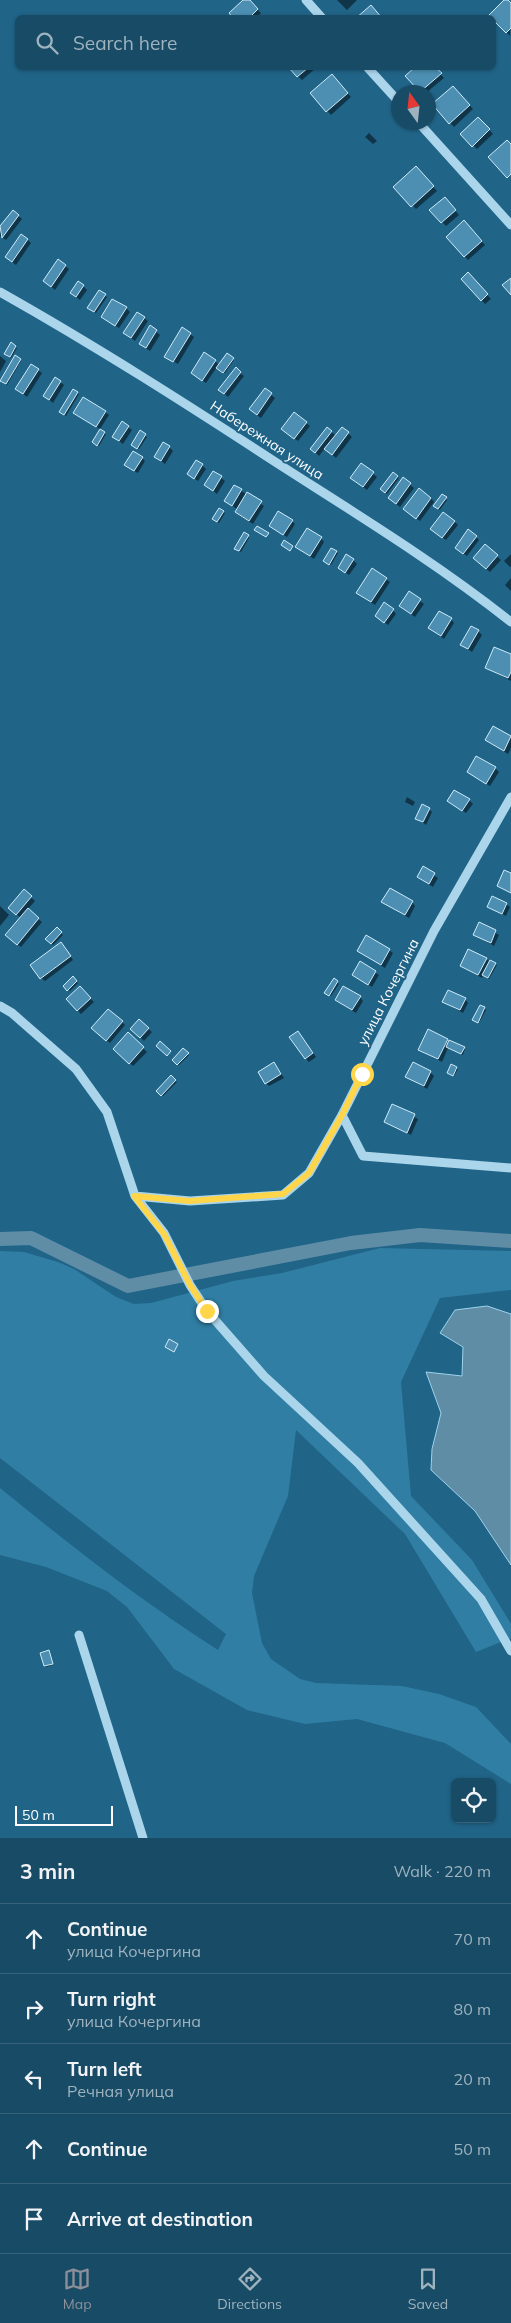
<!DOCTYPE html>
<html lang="en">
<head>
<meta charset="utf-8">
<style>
	body { margin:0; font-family:Mulish,sans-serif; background:#21526c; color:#f1f3f6 }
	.controls { position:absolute; right:15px; bottom:15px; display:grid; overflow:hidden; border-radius:8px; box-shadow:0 1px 4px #0004 }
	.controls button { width:45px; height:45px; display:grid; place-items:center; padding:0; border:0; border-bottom:1px solid #36637a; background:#184b66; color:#f1f3f6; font:25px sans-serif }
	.compass { position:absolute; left:391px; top:85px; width:45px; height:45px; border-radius:50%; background:#184b66; box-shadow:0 1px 4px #0004; rotate:345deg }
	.scale { position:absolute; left:15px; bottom:12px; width:98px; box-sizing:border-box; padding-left:5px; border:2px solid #fff; border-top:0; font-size:14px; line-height:18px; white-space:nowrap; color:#fff; -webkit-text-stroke:4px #206488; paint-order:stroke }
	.stop { position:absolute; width:15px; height:15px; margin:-11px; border:4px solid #ffd54a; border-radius:50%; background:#fff }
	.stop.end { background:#ffd54a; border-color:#fff; box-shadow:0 1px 5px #0008 }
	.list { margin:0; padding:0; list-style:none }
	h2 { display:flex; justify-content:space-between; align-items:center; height:65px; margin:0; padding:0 20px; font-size:21px }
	h2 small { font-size:16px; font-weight:400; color:#9fb3bf }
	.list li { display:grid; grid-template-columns:32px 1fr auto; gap:15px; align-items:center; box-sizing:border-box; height:70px; padding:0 20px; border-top:1px solid #36637a }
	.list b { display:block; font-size:19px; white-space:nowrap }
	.list p { margin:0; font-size:16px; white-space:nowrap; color:#9fb3bf }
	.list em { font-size:16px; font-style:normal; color:#9fb3bf }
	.icon { flex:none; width:28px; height:28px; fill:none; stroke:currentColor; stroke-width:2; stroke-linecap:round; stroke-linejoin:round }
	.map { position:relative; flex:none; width:511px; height:1838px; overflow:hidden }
	.search { position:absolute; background:#184b66; box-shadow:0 1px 4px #0004; left:15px; right:15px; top:15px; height:55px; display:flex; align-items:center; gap:12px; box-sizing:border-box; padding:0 18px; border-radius:8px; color:#9fb3bf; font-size:19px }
	.sheet { height:415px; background:#184b66 }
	nav { display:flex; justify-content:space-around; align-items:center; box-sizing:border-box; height:70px; border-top:1px solid #36637a; background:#184b66; font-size:14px; color:#9fb3bf }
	nav a { display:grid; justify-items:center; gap:2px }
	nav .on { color:#8c9099 }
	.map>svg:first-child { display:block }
</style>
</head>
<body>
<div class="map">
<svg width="511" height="1838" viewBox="0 0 511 1838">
	<rect width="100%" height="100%" fill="#206488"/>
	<path fill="#307ea4" d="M380,1248L511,1251V1290L440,1298L401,1382L411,1496L472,1560L511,1624V1638L476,1652L405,1534L296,1430L288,1496L254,1576L252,1593L262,1643L271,1659L300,1679L316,1683L402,1686L439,1694L476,1707L511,1744V1784L445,1743L357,1719L305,1724L247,1710L174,1669L127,1607L107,1591L46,1567L0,1555V1488C70,1545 141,1601 218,1650L226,1634L0,1458V1251L24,1252L58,1262L74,1269L116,1297L134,1304L151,1303L233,1281L282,1273Z"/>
	<path fill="#5f8da6" stroke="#9ed3ec" d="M487,1306L511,1314V1565L475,1511L431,1470L432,1449L441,1413L426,1372L462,1376L463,1347L440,1333L455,1310Z"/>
	<path fill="#0007" d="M245,0H248L261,13L256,18H235Z
		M337,0H357L347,10Z
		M506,0L511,5L510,36L490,16Z
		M290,68H316L302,80Z
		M416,68H435L444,78L427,92H422L407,76Z
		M332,76L351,97L331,115L311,93Z
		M453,87L473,109L454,127L433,105Z
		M478,118L493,134L477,149L462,134Z
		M369,133L377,141L373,144L365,137Z
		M416,168L437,191L416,209L395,187Z
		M448,202L459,215L446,226L431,210Z
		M13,211L22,219L6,240L0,236V228Z
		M464,222L485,245L468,260L447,237Z
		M27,239L31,243L16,265L6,257Z
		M65,266L69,269L55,290L44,281Z
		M468,274L491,299L485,304L462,279Z
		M83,286L87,290L80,300L75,296Z
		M100,291L107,297L96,313L90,309Z
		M126,308L130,312L119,328L103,317Z
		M144,318L148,321L135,341L125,333Z
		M150,327L160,335L150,351L140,344Z
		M190,334L194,337L178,364L168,358Z
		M11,344L17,348L11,358L7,355Z
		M0,356L6,361L0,372Z
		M233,359L234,360L225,373L217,367L206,383L192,373L215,361L219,365Z
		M20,360L21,361L7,385L3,382Z
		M38,370L42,373L27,397L17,389Z
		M240,373L244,376L228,397L224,393Z
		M60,382L64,385L53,403L45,396Z
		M265,390L275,398L261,418L254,413Z
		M74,391L79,394L66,416L62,413Z
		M105,412L109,415L100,429L75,413Z
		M306,423L310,426L298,441L286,432Z
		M128,427L132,430L123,444L114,437Z
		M327,428L336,436L342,428L352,437L336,458L325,448L319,456L315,452Z
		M101,430L106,434L99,446L95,444Z
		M140,432L147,437L139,449L134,446Z
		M169,447L173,451L165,464L156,457Z
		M142,458L145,461L138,473L129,468Z
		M361,464L377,477L367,490L355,481Z
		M202,465L206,469L198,481L188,474Z
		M213,472L225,481L217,494L206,485Z
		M393,473L399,478L387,494L381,489Z
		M403,479L414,488L400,507L389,498Z
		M234,486L264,506L253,524L240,516L236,512L238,510L226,501Z
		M442,496L447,500L440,510L435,506Z
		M431,498L434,502L420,521L408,513Z
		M223,512L225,513L219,523L215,520Z
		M292,521L295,524L287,537L271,526Z
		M454,521L458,525L446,540L435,532Z
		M248,536L249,538L241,552L237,550Z
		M476,537L479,540L467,556L460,551Z
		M321,538L324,542L314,559L297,547Z
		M485,546L501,560L490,572L478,562Z
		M336,552L338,553L331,565L326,562Z
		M511,554V566L510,567L504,561Z
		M353,560L357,564L349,575L339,568Z
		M511,578V591L505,585Z
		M386,579L390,582L375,605L361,596Z
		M409,593L424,604L415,617L404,609Z
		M393,610L396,614L388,625L380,619Z
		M451,619L454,623L444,639L430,628Z
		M478,631L482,635L472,652L462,645Z
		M511,655V681L486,668Z
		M493,728L511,738V748L508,754L486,740Z
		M495,768L499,772L490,786L468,772Z
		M407,797L415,802L413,806L405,802Z
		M469,800L473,804L466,813L449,801Z
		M429,809L432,812L426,825L417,818Z
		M423,868L438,878L433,887L418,877Z
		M24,891L35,901L27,910L42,922L21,947L11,939L21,918L9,908Z
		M383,902H412L415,906L409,918Z
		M506,904L510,907L506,916L489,907Z
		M0,906L9,915L0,926Z
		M479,923L499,935L494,946L474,934Z
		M57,929L63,935L53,945L47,939Z
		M64,947L73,960L45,981L41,978Z
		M389,950L393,953L385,968L358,951Z
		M486,959L497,965L489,979L483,975L482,978L461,966Z
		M360,963L379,975L372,987L353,975Z
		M73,978L78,983L70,991L65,986Z
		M334,980L339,984L331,996L327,994Z
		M80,988L94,1002L81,1014L67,999Z
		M360,997L363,1001L356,1013L340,1003Z
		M465,999L468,1003L463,1013L444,1002Z
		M484,1008L486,1010L479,1023L475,1021Z
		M139,1021L152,1032L144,1041L132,1029Z
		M122,1022L125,1025L110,1043L97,1032Z
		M128,1034L147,1052L133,1066L115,1049Z
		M301,1036L316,1057L309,1062L305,1058Z
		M447,1040L464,1048L465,1049L463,1055L448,1048L442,1062L420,1050Z
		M183,1050L189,1055L179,1065L174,1060Z
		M274,1063L284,1078L269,1086L266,1083Z
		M456,1068L458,1069L454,1076L450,1074Z
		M430,1072L434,1076L427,1089L407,1077Z
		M171,1077L177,1082L163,1096L158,1091Z
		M393,1106L418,1119L411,1135L386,1122Z
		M49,1652L53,1665L46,1667L45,1666Z"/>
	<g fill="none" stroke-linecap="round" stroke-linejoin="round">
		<path stroke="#5f8da6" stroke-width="14" d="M0,1239L31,1238L128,1286L351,1243L420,1235L511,1241"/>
	</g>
	<path fill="#4c8fb2" stroke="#cfeaf8" d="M243,0H250L258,9L249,18H233L229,13Z
		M504,0H508L511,3V28L506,33L494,21V18L488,16Z
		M371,5L382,18H356Z
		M289,68H308L297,77Z
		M414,68H436L442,73L420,92L405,76Z
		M332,74L348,93L326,112L310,93Z
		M453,86L470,105L449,124L432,104Z
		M478,117L490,129L472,147L460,134Z
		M507,140L511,144V174L507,178L488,157Z
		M416,166L434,186L411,207L393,187Z
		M445,197L456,210L441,223L429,210Z
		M13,210L19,215L2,238L0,226Z
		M464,220L482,241L464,257L446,237Z
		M21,234L28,239L12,262L5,257Z
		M58,259L66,265L51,287L43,281Z
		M468,272L488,294L481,301L461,279Z
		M511,278V295L502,285Z
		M78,281L84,285L76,297L70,293Z
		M99,290L106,294L94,312L87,308Z
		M112,299L127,307L115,326L101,317Z
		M137,312L145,317L131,338L123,333Z
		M150,325L157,330L146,348L139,344Z
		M182,327L191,333L173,362L164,357Z
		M11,342L16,346L10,357L4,354Z
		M204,352L216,360L202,381L191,373Z
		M227,353L234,358L223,373L216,368Z
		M15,355L21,359L6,384L0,381Z
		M31,364L39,369L23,394L15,389Z
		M236,367L241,372L224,394L218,390Z
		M55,377L61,381L49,400L43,396Z
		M265,388L272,393L257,415L249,409Z
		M73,389L78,392L64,415L59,412Z
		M83,397L106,411L96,427L73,413Z
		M294,412L307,422L294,439L281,429Z
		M122,421L129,426L119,441L112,437Z
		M327,427L332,431L315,453L310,449Z
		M342,427L349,432L332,455L324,449Z
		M100,429L105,432L97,446L92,442Z
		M140,430L146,434L137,449L131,445Z
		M163,442L170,446L161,461L154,457Z
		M133,451L143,457L134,471L124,465Z
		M196,460L203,464L194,479L187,474Z
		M361,463L374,472L363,487L350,478Z
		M213,471L222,476L213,491L204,485Z
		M393,472L398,476L385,493L380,489Z
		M403,477L411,483L396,504L388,498Z
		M234,485L242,489L232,506L224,501Z
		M419,488L431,498L416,519L403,509Z
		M247,492L262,501L249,521L235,512Z
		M442,494L447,497L438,509L433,506Z
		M219,508L224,511L217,522L212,519Z
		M278,511L293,520L283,535L269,526Z
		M443,512L455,521L442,538L430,529Z
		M257,526L269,533L266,537L254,530Z
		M307,528L322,537L310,556L295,547Z
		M468,529L477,536L463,554L455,548Z
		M244,532L249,535L239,551L234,549Z
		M284,540L293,546L290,551L281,545Z
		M485,544L498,555L486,569L473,558Z
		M331,548L337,551L329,565L323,561Z
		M346,554L354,559L345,573L338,568Z
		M372,568L387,578L371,602L356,593Z
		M409,591L421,599L411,614L399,606Z
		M384,602L394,609L384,623L375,616Z
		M439,611L452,618L441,636L428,628Z
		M471,626L479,630L468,649L460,645Z
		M494,647L511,654V672L508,678L485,668Z
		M493,726L511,736L504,751L485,740Z
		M476,756L496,767L486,784L467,772Z
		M454,790L470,799L462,811L447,801Z
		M422,804L430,808L423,822L415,819Z
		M423,866L435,873L429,884L417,877Z
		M504,870L511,873V893L497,886Z
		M390,888L413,901L405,915L381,902Z
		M24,889L32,896L16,915L8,908Z
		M492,896L507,903L502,914L487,907Z
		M28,908L39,918L17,945L5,935Z
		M479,922L496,930L491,943L473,935Z
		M57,927L62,932L51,944L45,939Z
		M366,935L390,949L381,965L357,951Z
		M61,942L71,956L40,979L30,965Z
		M468,949L487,958L478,975L460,966Z
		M490,960L496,963L488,978L482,975Z
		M360,961L376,971L368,985L352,975Z
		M73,976L77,981L67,991L63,986Z
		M334,978L338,981L329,996L324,993Z
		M80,986L91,998L77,1011L66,999Z
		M343,986L361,996L352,1010L335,1000Z
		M448,990L466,998L460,1010L442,1002Z
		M480,1005L485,1007L478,1023L472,1020Z
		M108,1009L123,1021L106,1041L91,1028Z
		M139,1019L149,1028L140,1038L130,1029Z
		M428,1029L448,1039L438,1059L418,1050Z
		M298,1031L313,1053L305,1059L289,1037Z
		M128,1032L144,1047L129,1064L113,1049Z
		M449,1040L465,1047L461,1054L446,1047Z
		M160,1041L171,1051L167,1056L156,1046Z
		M183,1048L189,1053L177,1065L172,1060Z
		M274,1062L281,1074L265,1084L258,1072Z
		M413,1062L431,1071L424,1086L405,1077Z
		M451,1064L457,1067L453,1076L447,1073Z
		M171,1075L176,1080L161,1096L156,1091Z
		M392,1104L415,1114L407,1133L384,1122Z
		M169,1339L178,1344L174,1352L165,1347Z
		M49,1650L53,1664L44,1666L40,1653Z"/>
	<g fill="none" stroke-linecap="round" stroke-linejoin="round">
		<path stroke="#aad5eb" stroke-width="9" d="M306,0L322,18
			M368,68L398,101
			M418,122L511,225
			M0,292C96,346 188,405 280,465C358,515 438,564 511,622
			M0,1006L12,1013L76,1069L107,1112L135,1196L164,1233L190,1285L207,1311L264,1376L358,1463L481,1599L511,1651
			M342,1115L363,1156L511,1168
			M135,1196L190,1201L283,1195L309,1173L342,1115L434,931L511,797
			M79,1635L143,1838"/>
	</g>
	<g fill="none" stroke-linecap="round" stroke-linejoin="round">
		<path stroke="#ffd54a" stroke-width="6" d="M207,1311L190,1285L164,1234L134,1196L190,1201L283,1194L309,1173L342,1115L362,1074"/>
	</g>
	<g text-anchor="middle" stroke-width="4" stroke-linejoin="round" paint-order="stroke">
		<g font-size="14" fill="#fff" stroke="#206488">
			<text transform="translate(267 440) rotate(33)" y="5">Набережная улица</text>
			<text transform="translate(388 992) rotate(-63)" y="5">улица Кочергина</text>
		</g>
	</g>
</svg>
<div class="controls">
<button><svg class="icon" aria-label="locate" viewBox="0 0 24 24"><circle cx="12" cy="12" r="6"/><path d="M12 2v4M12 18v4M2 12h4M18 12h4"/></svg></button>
</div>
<svg class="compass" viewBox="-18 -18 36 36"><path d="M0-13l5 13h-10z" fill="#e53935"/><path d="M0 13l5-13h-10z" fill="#9fb3bf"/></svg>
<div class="scale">50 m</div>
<div class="stop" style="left:362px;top:1074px"></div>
<div class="stop end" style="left:207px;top:1311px"></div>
<div class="search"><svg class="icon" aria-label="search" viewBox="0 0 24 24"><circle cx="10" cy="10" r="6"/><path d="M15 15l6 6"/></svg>Search here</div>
</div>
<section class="sheet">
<h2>3 min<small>Walk · 220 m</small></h2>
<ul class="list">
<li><svg class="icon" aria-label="ahead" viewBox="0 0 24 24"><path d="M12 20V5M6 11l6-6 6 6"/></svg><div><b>Continue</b><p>улица Кочергина</p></div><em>70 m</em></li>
<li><svg class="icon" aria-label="right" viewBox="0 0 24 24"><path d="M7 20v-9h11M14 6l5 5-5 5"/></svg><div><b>Turn right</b><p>улица Кочергина</p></div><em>80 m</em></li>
<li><svg class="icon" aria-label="left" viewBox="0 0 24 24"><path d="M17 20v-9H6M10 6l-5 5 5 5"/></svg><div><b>Turn left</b><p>Речная улица</p></div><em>20 m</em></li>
<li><svg class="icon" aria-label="ahead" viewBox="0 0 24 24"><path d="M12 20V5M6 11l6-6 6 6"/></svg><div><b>Continue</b></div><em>50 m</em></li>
<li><svg class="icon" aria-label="arrive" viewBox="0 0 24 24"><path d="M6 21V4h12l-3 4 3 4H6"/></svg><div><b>Arrive at destination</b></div></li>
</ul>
</section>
<nav>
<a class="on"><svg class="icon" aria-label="map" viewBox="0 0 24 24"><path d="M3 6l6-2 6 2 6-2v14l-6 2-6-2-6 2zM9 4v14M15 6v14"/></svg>Map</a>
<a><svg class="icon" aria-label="directions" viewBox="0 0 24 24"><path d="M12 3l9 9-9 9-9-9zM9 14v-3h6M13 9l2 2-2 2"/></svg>Directions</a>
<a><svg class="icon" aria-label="saved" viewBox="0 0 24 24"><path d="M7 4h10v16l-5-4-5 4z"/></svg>Saved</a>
</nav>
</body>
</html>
